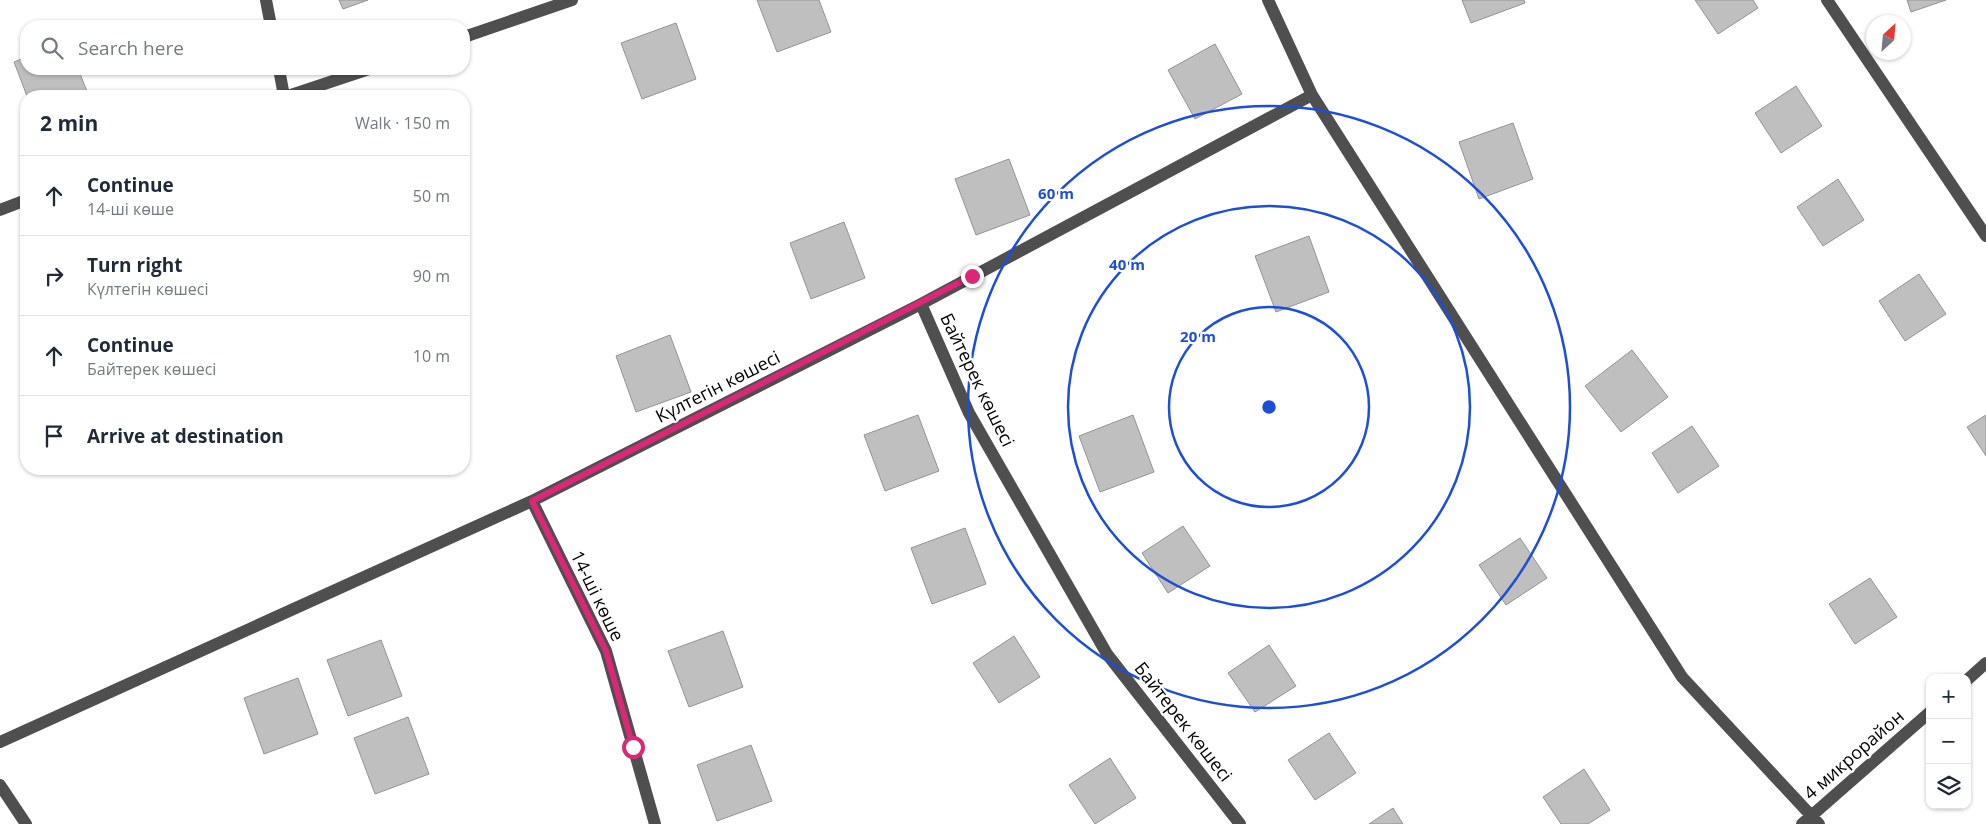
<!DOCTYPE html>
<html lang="en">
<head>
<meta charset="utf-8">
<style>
	body { margin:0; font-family:"Open Sans",sans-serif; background:#f6f6f7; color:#1f2937 }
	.controls { position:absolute; right:15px; bottom:15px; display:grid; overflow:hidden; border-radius:10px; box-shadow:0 1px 4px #0004 }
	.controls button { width:45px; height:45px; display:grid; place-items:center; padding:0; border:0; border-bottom:1px solid #e0e1e3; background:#fff; color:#1f2937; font:25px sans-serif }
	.compass { position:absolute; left:1866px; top:15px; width:45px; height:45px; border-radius:50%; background:#fff; box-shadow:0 1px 4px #0004; rotate:26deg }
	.stop { position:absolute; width:15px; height:15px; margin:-11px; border:4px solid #db2777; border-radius:50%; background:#fff }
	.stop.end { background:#db2777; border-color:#fff; box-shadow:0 1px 5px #0008 }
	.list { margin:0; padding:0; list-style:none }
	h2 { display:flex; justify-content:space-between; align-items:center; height:65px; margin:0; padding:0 20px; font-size:21px }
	h2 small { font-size:16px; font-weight:400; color:#747a83 }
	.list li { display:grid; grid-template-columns:32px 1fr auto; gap:15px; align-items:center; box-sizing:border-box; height:80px; padding:0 20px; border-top:1px solid #e0e1e3 }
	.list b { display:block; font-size:19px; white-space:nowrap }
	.list p { margin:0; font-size:16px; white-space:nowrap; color:#747a83 }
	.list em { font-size:16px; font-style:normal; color:#747a83 }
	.icon { flex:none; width:28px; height:28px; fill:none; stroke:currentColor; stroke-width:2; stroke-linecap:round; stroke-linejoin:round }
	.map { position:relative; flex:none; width:1986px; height:824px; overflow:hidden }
	.search { position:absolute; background:#fff; box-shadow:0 1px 4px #0004; left:20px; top:20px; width:450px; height:55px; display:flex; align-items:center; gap:12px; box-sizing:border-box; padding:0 18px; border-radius:20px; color:#747a83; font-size:19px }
	.panel { position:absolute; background:#fff; box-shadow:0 1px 4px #0004; left:20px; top:90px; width:450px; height:385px; border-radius:20px }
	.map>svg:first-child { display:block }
</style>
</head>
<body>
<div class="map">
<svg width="1986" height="824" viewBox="0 0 1986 824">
	<rect width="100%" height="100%" fill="#fff"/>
	<path fill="#bfbfbf" stroke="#939393" d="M339,0H368L343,9Z
		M757,0H819L831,32L777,52Z
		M1462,0H1524L1525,3L1471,23Z
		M1695,0H1753L1758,8L1718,34Z
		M1907,0H1946L1911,12Z
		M676,23L696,79L642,99L621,43Z
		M1215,44L1242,94L1195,119L1168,70Z
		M26,57V69H78L89,96H27L14,62Z
		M1796,86L1822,126L1781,153L1755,113Z
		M1513,123L1533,179L1479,199L1459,142Z
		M1009,159L1030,215L976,235L955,179Z
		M1838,179L1864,220L1823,246L1797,207Z
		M844,222L865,278L811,299L790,243Z
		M1309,236L1329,292L1276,312L1255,256Z
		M1919,274L1946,314L1905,341L1879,301Z
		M670,335L691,392L636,412L616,356Z
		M1632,350L1668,397L1621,432L1585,386Z
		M918,415L939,471L885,491L864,435Z
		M1133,415L1154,472L1100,492L1079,436Z
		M1986,415V456L1967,427Z
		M1692,426L1719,466L1678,493L1652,453Z
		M1183,526L1210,566L1168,593L1142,553Z
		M965,528L986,584L932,604L911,548Z
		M1520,538L1547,578L1506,605L1479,565Z
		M1870,578L1897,617L1855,644L1829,604Z
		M723,631L743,687L689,707L668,651Z
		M1014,636L1040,677L999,703L973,663Z
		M381,640L402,696L348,716L327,660Z
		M1269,645L1296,686L1255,712L1228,673Z
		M298,678L318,734L264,754L244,698Z
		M408,717L429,774L375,794L354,738Z
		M1329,733L1356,773L1315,800L1288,760Z
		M751,745L772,801L717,821L697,765Z
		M1110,758L1136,798L1095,824L1069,785Z
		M1584,769L1610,810L1588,824H1561L1543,797Z
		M1393,808L1403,824H1369Z"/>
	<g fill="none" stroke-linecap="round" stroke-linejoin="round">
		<path stroke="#4f4f4f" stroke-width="12" d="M266,0L271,26
			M1827,0L1986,236
			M464,37L572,0
			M279,69L284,96
			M1312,95L1682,677L1819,824
			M288,96L369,69
			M0,210L26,200
			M532,501L606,651L655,824
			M1967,680L1986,663
			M0,742L532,501L921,304
			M0,785L26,824
			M1240,824L1107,654L969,413L921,304L1312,95L1268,0
			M1802,824L1930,712"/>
	</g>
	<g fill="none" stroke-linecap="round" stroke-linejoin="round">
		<path stroke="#db2777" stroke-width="6" d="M633,747L606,651L532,501L972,276"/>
	</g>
	<g fill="none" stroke="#1d4ed8" stroke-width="2.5">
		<circle cx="1269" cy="407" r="100"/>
		<circle cx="1269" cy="407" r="201"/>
		<circle cx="1269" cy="407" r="301"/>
	</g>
	<g text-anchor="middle" stroke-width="4.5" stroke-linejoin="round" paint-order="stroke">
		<g font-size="18" fill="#000" stroke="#fff">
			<text transform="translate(977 380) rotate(64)" y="6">Байтерек көшесі</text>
			<text transform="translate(718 387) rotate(-27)" y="6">Күлтегін көшесі</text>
			<text transform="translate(597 596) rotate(64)" y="6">14-ші көше</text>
			<text transform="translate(1183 722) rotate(52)" y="6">Байтерек көшесі</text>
			<text transform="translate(1854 755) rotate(-41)" y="6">4 микрорайон</text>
		</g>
	</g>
	<circle cx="1269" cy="407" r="8" fill="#1d4ed8" stroke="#fff" stroke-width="2.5"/>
	<g font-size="15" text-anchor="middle" font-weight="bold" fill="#1d4ed8" stroke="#fff" stroke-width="4.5" stroke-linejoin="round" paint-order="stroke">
		<text x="1056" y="199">60 m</text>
		<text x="1127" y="270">40 m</text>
		<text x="1198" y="342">20 m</text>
	</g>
</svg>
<div class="controls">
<button>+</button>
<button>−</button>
<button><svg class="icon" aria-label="layers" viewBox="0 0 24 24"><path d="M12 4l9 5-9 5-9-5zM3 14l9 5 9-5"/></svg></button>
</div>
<svg class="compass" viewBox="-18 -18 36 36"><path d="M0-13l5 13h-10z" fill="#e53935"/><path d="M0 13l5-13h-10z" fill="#747a83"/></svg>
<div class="stop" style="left:633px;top:747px"></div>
<div class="stop end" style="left:972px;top:276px"></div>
<div class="search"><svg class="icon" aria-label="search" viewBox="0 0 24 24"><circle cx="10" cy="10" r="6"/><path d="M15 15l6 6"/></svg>Search here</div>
<section class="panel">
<h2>2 min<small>Walk · 150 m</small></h2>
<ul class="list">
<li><svg class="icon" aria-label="ahead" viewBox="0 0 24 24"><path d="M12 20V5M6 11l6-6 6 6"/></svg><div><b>Continue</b><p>14-ші көше</p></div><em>50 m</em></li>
<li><svg class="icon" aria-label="right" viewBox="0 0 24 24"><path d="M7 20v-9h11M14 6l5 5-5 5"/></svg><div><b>Turn right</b><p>Күлтегін көшесі</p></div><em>90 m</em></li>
<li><svg class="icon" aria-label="ahead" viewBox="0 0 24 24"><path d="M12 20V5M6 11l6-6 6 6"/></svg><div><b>Continue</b><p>Байтерек көшесі</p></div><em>10 m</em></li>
<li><svg class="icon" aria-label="arrive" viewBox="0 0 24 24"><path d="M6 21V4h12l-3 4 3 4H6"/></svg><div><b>Arrive at destination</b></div></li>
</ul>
</section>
</div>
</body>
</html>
